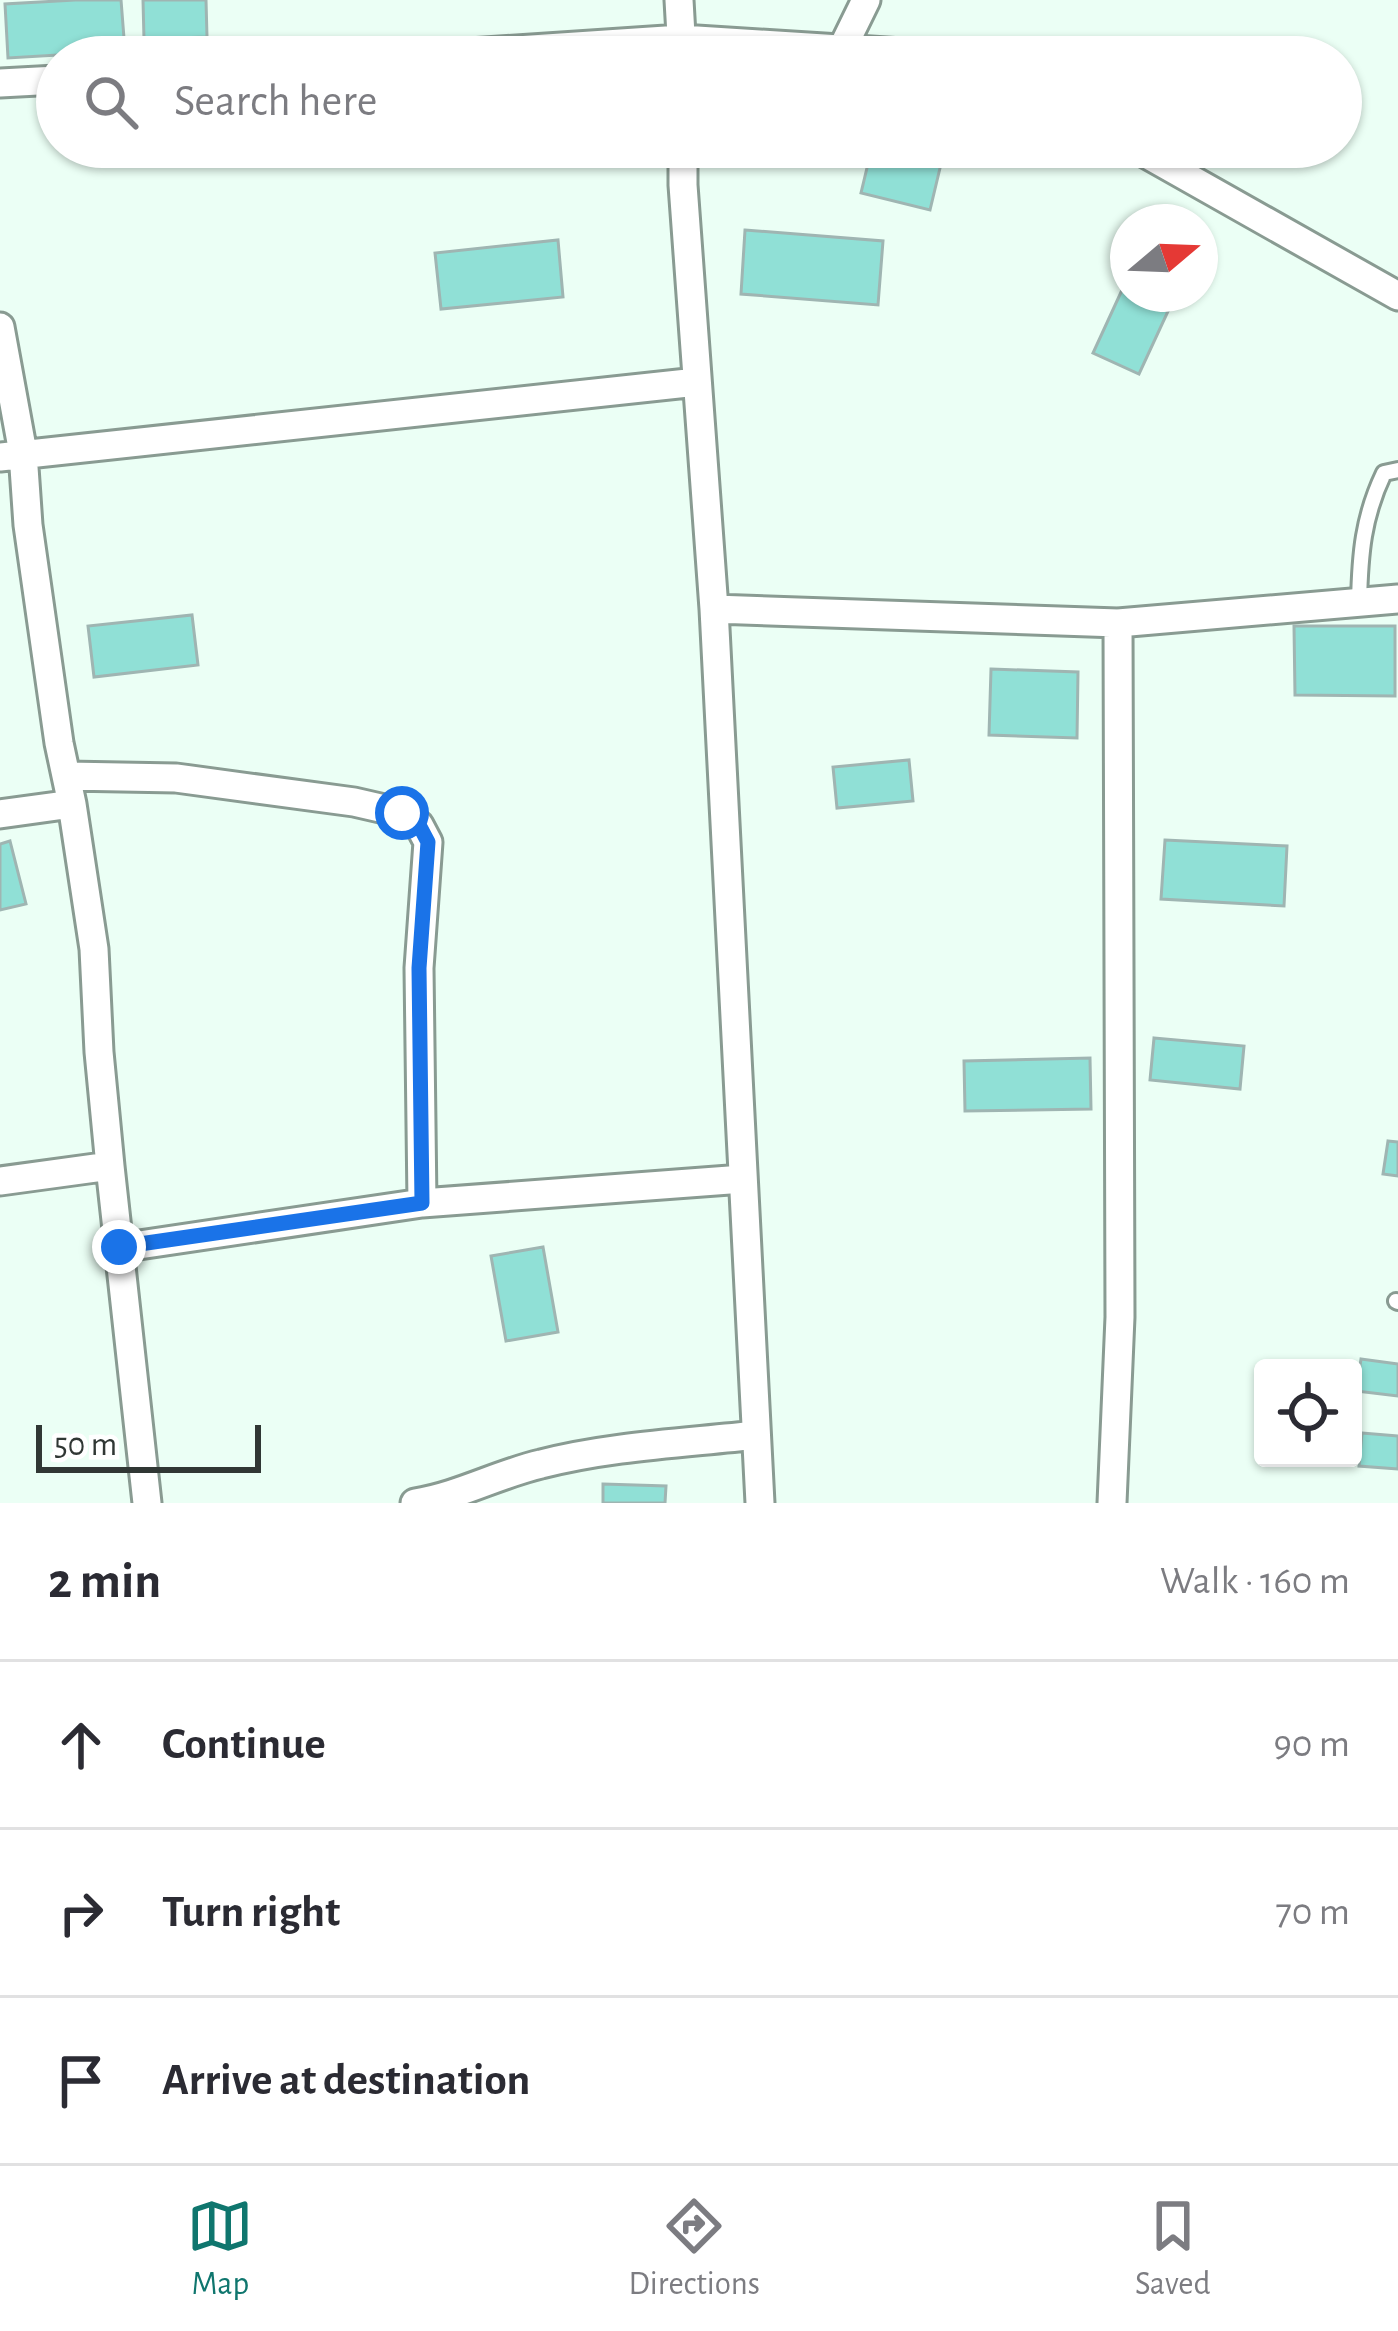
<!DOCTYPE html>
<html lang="en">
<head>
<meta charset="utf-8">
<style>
	body { margin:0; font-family:"Alegreya Sans",sans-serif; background:#f7f7f7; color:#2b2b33 }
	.controls { position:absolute; right:36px; bottom:36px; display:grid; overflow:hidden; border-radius:12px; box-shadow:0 3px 9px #0004 }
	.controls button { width:108px; height:108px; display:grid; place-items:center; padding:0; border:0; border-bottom:3px solid #e1e1e2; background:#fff; color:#2b2b33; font:60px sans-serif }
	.compass { position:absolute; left:1110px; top:204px; width:108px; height:108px; border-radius:50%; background:#fff; box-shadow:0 3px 9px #0004; rotate:71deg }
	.scale { position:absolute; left:36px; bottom:30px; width:225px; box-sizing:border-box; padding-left:12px; border:6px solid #303734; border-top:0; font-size:33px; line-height:42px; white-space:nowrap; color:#303734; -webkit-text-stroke:9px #fff; paint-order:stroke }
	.stop { position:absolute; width:36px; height:36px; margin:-27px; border:9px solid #1a73e8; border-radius:50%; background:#fff }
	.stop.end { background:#1a73e8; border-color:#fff; box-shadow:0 3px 12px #0008 }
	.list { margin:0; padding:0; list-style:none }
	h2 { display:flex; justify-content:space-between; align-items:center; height:156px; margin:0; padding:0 48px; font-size:51px }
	h2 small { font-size:39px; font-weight:400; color:#7c7c81 }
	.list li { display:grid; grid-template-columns:78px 1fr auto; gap:36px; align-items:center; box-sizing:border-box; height:168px; padding:0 48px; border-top:3px solid #e1e1e2 }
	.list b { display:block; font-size:45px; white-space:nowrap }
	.list em { font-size:39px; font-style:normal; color:#7c7c81 }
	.icon { flex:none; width:66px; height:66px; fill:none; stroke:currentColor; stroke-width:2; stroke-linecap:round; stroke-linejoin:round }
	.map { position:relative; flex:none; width:1398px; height:1503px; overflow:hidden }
	.search { position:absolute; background:#fff; box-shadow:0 3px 9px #0004; left:36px; right:36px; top:36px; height:132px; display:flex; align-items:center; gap:30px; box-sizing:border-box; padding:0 42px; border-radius:66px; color:#7c7c81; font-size:45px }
	.sheet { height:660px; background:#fff }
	nav { display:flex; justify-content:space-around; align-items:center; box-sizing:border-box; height:168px; border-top:3px solid #e1e1e2; background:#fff; font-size:33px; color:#7c7c81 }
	nav a { display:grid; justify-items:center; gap:6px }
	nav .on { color:#0f766e }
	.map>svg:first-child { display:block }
</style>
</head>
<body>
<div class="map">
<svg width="1398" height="1503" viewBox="0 0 1398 1503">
	<rect width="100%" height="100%" fill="#ebfff5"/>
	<path fill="#90e0d6" stroke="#9fb5b2" stroke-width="3" d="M75,0H121L125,51L8,58L5,4Z
		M143,0H206L207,37L144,39Z
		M872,147H945L930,210L861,193Z
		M745,230L883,241L878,305L741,294Z
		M558,240L563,297L441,309L435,253Z
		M1128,277V294H1176L1139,374L1093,353Z
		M192,615L198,665L94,677L88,626Z
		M1294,626H1395V696L1295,695Z
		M991,669L1078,672L1077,738L989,735Z
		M909,760L913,801L837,808L833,767Z
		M1165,840L1287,846L1284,906L1161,899Z
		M10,841L26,904L0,910V844Z
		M1154,1038L1244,1046L1240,1089L1150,1080Z
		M1090,1058L1091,1109L965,1111L964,1061Z
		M1388,1141L1398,1142V1176L1383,1174Z
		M543,1247L558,1332L506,1341L491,1256Z
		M1361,1359L1398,1364V1396L1356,1391Z
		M1362,1433L1398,1436V1469L1359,1466Z
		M603,1484L666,1486L665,1503H603Z"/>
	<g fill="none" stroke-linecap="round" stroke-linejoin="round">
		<defs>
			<path id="service" d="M1359,603C1360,554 1363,517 1384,473L1398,470
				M1396,1301L1398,1302"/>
			<path id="minor" d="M679,0L682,53
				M842,49L866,0
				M409,57L681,39L918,54L926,57
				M0,83L57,80
				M683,147V185L714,609L760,1503
				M1134,147L1398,296
				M0,327L23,453L28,525L59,743L72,804L94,949L99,1052L110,1166L147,1503
				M0,457L697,382
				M714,609L1118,623L1398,599
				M67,776L176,778L354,802L402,813L419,825L428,842L419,968L422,1203
				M0,814L72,804
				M0,1181L110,1166
				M119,1248L422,1203L743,1179
				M415,1503C459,1496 498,1474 541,1464C611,1446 685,1443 756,1435
				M1112,1503L1120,1317L1118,623"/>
		</defs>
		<use href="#service" stroke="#899b92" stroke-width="20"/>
		<use href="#minor" stroke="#899b92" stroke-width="33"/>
		<use href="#service" stroke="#fff" stroke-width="14"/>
		<use href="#minor" stroke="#fff" stroke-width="27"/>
	</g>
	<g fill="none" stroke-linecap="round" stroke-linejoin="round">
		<path stroke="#1a73e8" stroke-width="15" d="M119,1247L422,1203L419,968L428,842L419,825L402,813"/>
	</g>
</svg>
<div class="controls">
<button><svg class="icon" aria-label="locate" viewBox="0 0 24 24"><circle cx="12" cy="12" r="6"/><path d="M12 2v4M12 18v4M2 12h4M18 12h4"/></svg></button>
</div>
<svg class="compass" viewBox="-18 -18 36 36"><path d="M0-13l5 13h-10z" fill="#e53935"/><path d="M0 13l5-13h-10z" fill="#7c7c81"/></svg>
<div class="scale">50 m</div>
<div class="stop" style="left:402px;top:813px"></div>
<div class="stop end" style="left:119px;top:1247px"></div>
<div class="search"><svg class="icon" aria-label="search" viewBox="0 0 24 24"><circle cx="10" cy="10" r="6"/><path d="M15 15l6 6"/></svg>Search here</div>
</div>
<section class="sheet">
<h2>2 min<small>Walk · 160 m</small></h2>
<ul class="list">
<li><svg class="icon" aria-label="ahead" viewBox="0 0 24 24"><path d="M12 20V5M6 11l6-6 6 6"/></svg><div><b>Continue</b></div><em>90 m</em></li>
<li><svg class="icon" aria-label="right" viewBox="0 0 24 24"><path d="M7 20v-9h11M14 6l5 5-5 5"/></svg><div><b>Turn right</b></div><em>70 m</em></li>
<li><svg class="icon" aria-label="arrive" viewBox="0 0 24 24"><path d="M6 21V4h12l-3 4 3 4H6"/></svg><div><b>Arrive at destination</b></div></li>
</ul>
</section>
<nav>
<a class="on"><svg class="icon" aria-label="map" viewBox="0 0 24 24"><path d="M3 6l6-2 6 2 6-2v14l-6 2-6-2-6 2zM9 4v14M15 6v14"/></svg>Map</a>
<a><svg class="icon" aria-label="directions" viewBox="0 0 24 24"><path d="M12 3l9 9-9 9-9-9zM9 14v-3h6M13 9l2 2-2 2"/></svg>Directions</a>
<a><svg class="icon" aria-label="saved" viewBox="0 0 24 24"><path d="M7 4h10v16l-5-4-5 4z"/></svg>Saved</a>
</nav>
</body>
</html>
